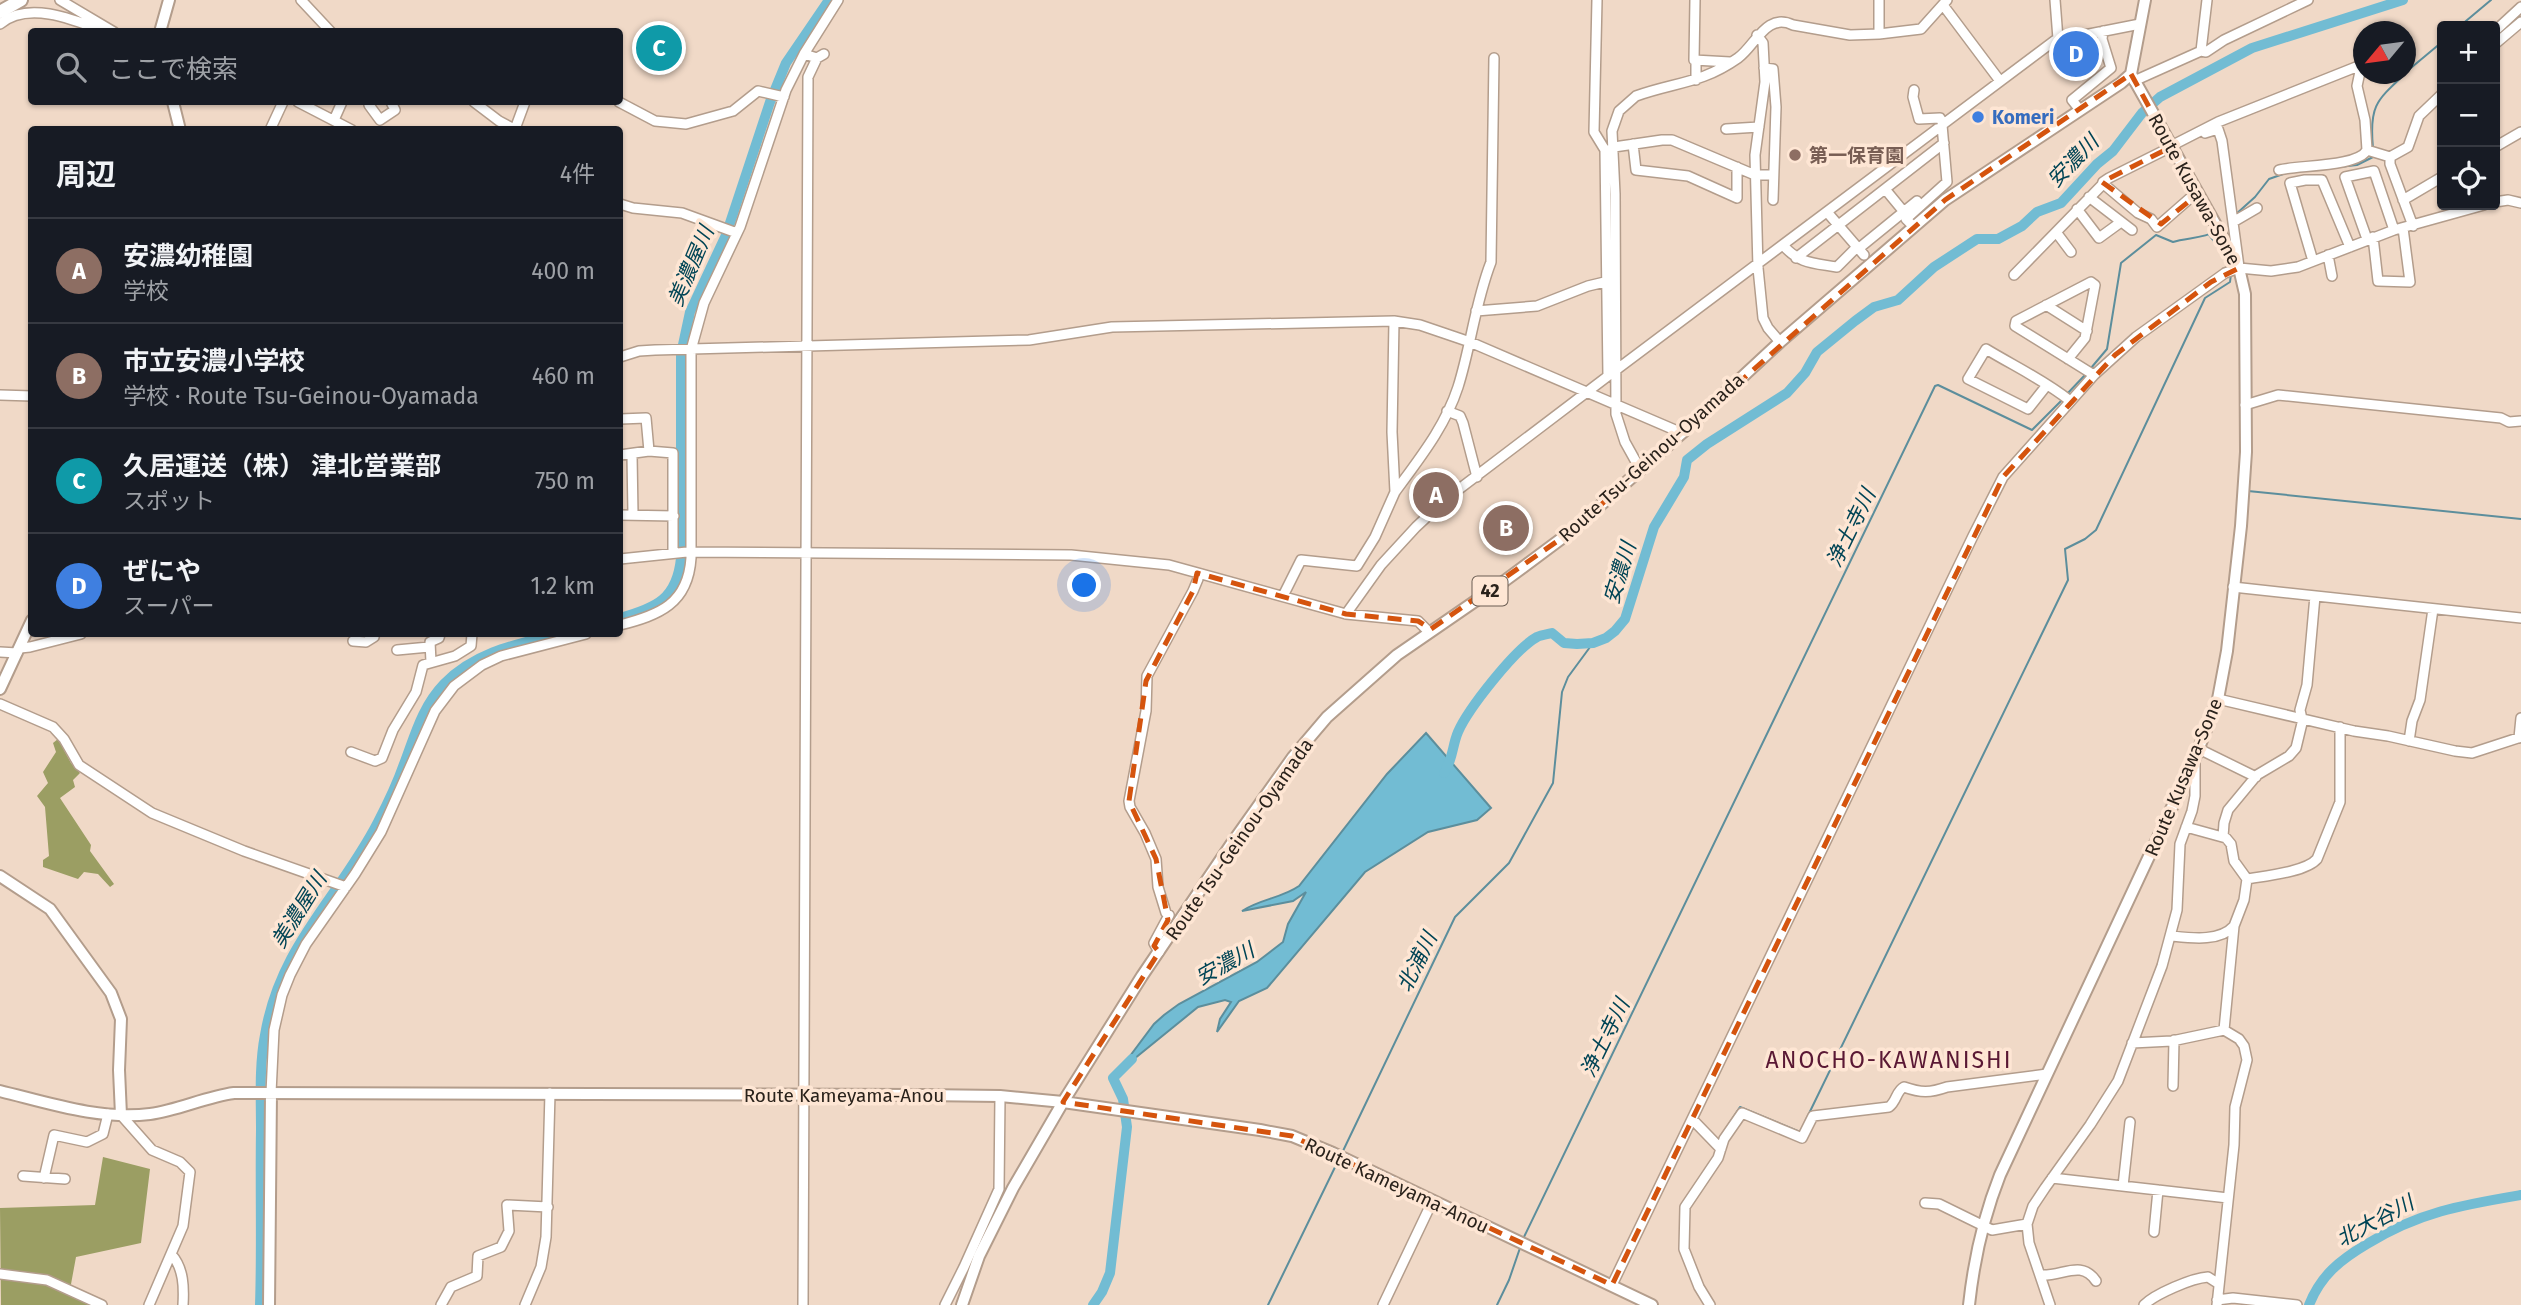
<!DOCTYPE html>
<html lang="ja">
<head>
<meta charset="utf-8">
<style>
	body { margin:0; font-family:"Fira Sans","Noto Sans JP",sans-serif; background:#242831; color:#f1f3f6 }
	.controls { position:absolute; right:21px; top:21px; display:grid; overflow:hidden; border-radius:7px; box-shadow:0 2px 5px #0004 }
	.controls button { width:63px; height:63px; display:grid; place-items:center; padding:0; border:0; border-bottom:2px solid #363941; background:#171b24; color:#f1f3f6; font:35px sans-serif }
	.compass { position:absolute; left:2353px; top:21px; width:63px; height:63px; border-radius:50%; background:#171b24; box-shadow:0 2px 5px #0004; rotate:241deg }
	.you { position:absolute; left:1085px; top:586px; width:24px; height:24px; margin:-18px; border:5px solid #fff; border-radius:50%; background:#1a73e8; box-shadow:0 0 0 10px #1a73e833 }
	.badge { display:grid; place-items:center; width:46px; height:46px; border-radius:50%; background:#cd447e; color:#fff; font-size:23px; font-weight:700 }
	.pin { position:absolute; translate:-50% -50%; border:4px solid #fff; box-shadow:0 2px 7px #0006 }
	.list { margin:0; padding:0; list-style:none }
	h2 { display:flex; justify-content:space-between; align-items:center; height:91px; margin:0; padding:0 28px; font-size:30px }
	h2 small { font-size:23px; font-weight:400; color:#9ea1a6 }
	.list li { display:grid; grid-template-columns:46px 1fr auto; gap:21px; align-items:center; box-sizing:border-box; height:105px; padding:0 28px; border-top:2px solid #363941 }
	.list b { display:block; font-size:26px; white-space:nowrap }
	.list p { margin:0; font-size:23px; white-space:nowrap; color:#9ea1a6 }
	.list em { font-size:23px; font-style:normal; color:#9ea1a6 }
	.icon { flex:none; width:38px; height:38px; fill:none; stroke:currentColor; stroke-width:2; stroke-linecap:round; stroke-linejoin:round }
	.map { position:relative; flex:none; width:2521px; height:1305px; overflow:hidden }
	.search { position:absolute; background:#171b24; box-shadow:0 2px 5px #0004; left:28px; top:28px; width:595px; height:77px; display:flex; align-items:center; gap:18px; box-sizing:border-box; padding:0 24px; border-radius:7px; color:#9ea1a6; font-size:26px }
	.panel { position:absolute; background:#171b24; box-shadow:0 2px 5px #0004; left:28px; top:126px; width:595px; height:511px; border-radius:7px }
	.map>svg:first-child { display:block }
</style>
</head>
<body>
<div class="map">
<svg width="2521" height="1305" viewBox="0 0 2521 1305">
	<rect width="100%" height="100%" fill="#f0d9c7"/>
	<path fill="#9b9e63" d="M58,739L71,763L80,773L73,780L75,787L60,798L91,845L90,851L114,884L110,887L98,874L84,872L78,879L43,867V860L49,856L45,807L37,796L48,783L43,772L56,752L53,743Z
		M103,1157L150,1169L141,1243L76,1257L69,1295L90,1305H1L0,1208L95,1205Z"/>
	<path fill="#72bcd3" stroke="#5c8e9c" stroke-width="2" d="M1426,733L1491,808L1477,820L1428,832L1365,872L1267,988L1239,1001L1217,1032L1220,1019L1231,1002L1225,1000L1198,1007L1118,1072L1154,1024L1164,1015L1179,1004L1257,962L1283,942L1288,924L1306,892L1293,901L1242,911C1260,899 1282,898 1299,886L1387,774Z"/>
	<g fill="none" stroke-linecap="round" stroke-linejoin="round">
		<path stroke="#5c8e9c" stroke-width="2" d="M2460,26L2491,0
			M2406,72L2442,42
			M2373,148C2369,106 2376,101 2405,74
			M2302,171L2357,165L2373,157
			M2235,215L2255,197L2269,179L2286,173
			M2209,235L2220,249L2229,269
			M2091,368L2107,349L2121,263L2156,235L2173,242C2185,238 2205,238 2214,232
			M2067,394L2085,375
			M2248,491L2521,519
			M1723,1133L1740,1107L1800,1132L2068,580L2065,549L2085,539L2096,530L2205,298L2230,282L2231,274
			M1342,1153L1455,917L1509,863L1553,783L1562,692L1568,677L1593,643
			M1523,1239L1935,386L1938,385L2032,430L2061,401
			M1268,1305L1338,1161
			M1497,1305L1509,1280L1520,1248"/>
		<path stroke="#72bcd3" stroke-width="10" d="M620,618C656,608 677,599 681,558V354L690,312L726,235L770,102L786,63L829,0
			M1444,773C1453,760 1452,746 1458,732C1468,709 1515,649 1537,637C1541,635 1548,634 1552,633L1564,643L1577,644L1593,643L1606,638L1615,631L1625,619L1654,527L1684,477L1687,460L1707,444L1787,393L1805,373L1817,352L1855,321L1874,307L1898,300L1934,267L1977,239H1998L2022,226L2037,212L2061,203L2097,164L2113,151L2142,113L2160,97L2252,48L2403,0
			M260,1305C262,1247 260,1188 261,1130C261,1099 259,1066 265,1035C280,945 339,898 378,822C388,803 397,784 404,764C415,735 422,707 444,684C475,652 517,644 558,634
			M1093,1305L1102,1292L1110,1273L1127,1127L1123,1099L1113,1078L1132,1059
			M2309,1305C2321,1275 2340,1260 2367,1244C2419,1212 2462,1205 2521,1195"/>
		<defs>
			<path id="minor" d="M60,0L114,32
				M301,0L331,32
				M1597,0L1594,132L1605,150H1611
				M1695,0L1694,60L1730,62
				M1879,0V34L1921,29L1947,0
				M2055,0L2058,39
				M1943,5L2000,81
				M0,24C28,0 75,20 106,32
				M2495,31L2521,7
				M1757,35L1763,43L1765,82L1755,155L1758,268L1763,318L1768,328L1780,342
				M2495,44L2521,22
				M2201,51L2207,0
				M804,54L817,58L824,54
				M1764,68L1773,69L1776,107L1773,200
				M1696,80V60
				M2134,81L2201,51L2206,52L2224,40L2308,0
				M1914,90L1913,97L1919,119L1940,118L1943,124
				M298,102L352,130
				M474,102L499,121L516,130
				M619,102L655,121L686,124L733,111L758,91L784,97
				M369,105L380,120L395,110L391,102
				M2080,110L2072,100L2111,68L2102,39L2103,31
				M334,120L342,102
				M515,129L525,102
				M1726,129L1759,127
				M270,130L283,102
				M2205,133L2218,129L2222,141L2239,267
				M1633,144L1636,170L1688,176L1737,198V167
				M2171,146L2218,122L2356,67H2361L2357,86L2365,120L2367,150L2390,157L2408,147L2419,116L2442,94
				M1614,147L1662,140H1672L1755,175H1773
				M2495,147L2521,132
				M2390,157V164L2413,226
				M2279,170C2299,165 2358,167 2367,150
				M2102,185L2103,182L2109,178L2171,147
				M1885,189L1904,212
				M2089,197L2132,230
				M2403,200L2442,177
				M2495,202L2508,200L2521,203
				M620,204L633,208L682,213L737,233
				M2077,209L2099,238L2121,222
				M1827,212L1864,255
				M2233,222L2257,208
				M1913,226L1906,219L1947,182L1942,125L2054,41L2140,24
				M2056,232L2071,252
				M2373,237L2378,281L2410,282L2403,228
				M2367,239L2345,177L2374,171L2394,230
				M1783,245C1799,264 1814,263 1837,267L1857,247
				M1858,249L1917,201
				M2328,255L2332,276
				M1796,258L1944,143
				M2313,261L2290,183L2305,180H2322L2350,247
				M2014,275L2102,185L2106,186L2138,213L2151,219L2157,227L2189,199L2198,194
				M2046,305L2087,331
				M1476,311L1537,306L1588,286L1613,280
				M620,357L639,351L655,350L1029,340L1112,327L1394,321L1420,325L1470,342L1682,433
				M2068,359L2085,338L2095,285L2091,282L2016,321L2015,326L2094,375
				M1616,370L1937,129L1942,128
				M2047,385L2028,409L1968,379L1986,349C2014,366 2044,380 2069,400
				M0,395L32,396
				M2245,405L2278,395L2501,418L2509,422L2521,421
				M1447,411L1460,416L1463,423L1477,477
				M620,419L646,418L649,451
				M620,455L649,451L673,453V553
				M632,455L633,514
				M1640,469L1625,442L1616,414L1615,194L1612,131L1619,111L1636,96C1675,82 1701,84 1738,58C1756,45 1766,12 1793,25L1850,35L1879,34
				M1395,492C1419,459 1445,427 1458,387C1471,346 1475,303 1491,262L1494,58
				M620,515L674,516
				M620,559L687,552L1071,555L1169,565L1346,614L1418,621L1428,631
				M2233,587L2521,618
				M1283,596L1301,560L1357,566L1375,537L1395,492L1392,432L1394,321
				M1346,614L1381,565L1416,527L1446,499L1608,376L1605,150
				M620,625C659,615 688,604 691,558V350L704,303L740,227L786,90L804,54L838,0
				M353,641L366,642L374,637L373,634
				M20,648L30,647L81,634
				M397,650L429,647
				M0,652L17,653
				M431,662L430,642L439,638L440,634
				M2218,699L2354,731L2388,736L2455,751L2472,753L2521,737
				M0,704L53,727L64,739L79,765L152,813L244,851L346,887
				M2302,719L2300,710L2307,685L2315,596
				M2519,738L2521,718
				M2409,741L2412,721L2420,700L2433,609
				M2199,749L2256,777
				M351,752L375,761L382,758L393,730L416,692L423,665L455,656L471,646L472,634
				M2186,827L2226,838L2231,844L2234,861L2247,879L2244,900L2234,926L2224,1030
				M2223,837L2224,823L2228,810L2257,775L2289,756L2296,748L2303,719
				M2247,879C2264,876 2306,872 2317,859L2340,802V727
				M2171,936C2191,938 2220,942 2234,926
				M1159,952L1154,943L1169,915L1166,913L1158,887L1156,859L1145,833L1130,807L1129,801L1146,711L1147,676L1193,591L1198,579L1197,573
				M2132,1043L2172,1041L2224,1030L2239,1039L2244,1046L2247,1060L2235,1107L2234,1145L2217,1305
				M2173,1086L2174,1040
				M271,1093L274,1030L282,995L290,975L306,944L355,874L381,832L435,711L454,686L482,665L501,656L586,634
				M121,1115L152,1150L180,1162L190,1172L183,1226L149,1305
				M1692,1119L1721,1149
				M23,1176L65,1179
				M44,1178L54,1135L87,1142L103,1134L108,1114
				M2052,1178L2228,1198
				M2123,1186L2130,1122
				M1925,1203L1939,1204L1992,1230L2027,1224
				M2154,1232L2158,1190
				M171,1254C184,1268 184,1288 183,1305
				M0,1274L47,1280L102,1305
				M2040,1275C2062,1277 2081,1259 2096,1281
				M1612,1285L1973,536L2003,477L2094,375L2136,337L2225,273L2239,268L2271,271L2298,267L2394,230L2484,205
				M2217,1300L2233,1298L2297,1305
				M441,1305L451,1287L477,1276L478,1256L501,1247L509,1231L507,1205L548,1207
				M525,1305L541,1267L546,1237L550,1093
				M803,1305L808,77L817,58
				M945,1305L964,1267L999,1189L1000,1096
				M1383,1305L1433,1200
				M1710,1305L1699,1287L1684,1249L1685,1207L1718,1158L1724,1139L1742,1113L1802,1138L1813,1116L1889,1107C1897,1101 1896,1091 1904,1087C1921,1093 1930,1093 1947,1087L2047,1074
				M2050,1305L2029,1243L2027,1224L2033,1206L2045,1188L2090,1125L2118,1081L2162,966L2177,910L2180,844L2192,811L2195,796V759
				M2144,1305C2155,1294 2192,1278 2208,1277L2219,1284"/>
			<path id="major" d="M160,32L169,0
				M173,102L180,130
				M0,689L32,620
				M0,876L50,909L111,993L121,1019L119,1070L121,1115
				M0,1091C49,1103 99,1120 150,1114C179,1110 205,1097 234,1093L922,1095L1000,1096L1063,1102L1260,1130L1292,1136L1333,1153L1652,1305
				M269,1305L271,1093
				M962,1305L979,1256L1013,1188L1063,1102L1142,976L1232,843L1293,757L1327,717L1397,655L1503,582L1569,533L1682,433L1780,342L1945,200L2121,83L2131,74L2145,0
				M1969,1305C1974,1259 1983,1218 2000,1175L2195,758L2218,699L2227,651L2241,526L2246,452L2245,294L2239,268L2230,250L2131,74"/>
			<path id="highway" d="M0,12L21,0"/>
		</defs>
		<use href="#minor" stroke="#b39d8c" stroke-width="12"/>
		<use href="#major" stroke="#b39d8c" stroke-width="14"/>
		<use href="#highway" stroke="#b39d8c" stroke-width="16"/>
		<use href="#minor" stroke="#fff" stroke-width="9"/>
		<use href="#major" stroke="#fff" stroke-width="10"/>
		<use href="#highway" stroke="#fff" stroke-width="12"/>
	</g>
	<path fill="none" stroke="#d5540e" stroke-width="5" stroke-dasharray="14 9" stroke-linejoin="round" d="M2131,74L2171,147L2102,182L2161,224L2198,194L2239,268L2211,282L2115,355L2003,477L1612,1285L1292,1136L1063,1102L1159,952L1154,946L1168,920L1156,859L1129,801L1146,681L1193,591L1197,573L1346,614L1418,621L1431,629L1569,533L1945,200Z"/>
	<circle fill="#3f7fe0" stroke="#fee6d4" stroke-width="2.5" cx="1978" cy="117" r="7"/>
	<circle fill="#8d6e63" stroke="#fee6d4" stroke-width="2.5" cx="1795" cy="155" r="7"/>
	<g text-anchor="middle" stroke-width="7" stroke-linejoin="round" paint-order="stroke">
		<rect fill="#fee6d4" stroke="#6a5d52" stroke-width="2" x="1472.5" y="576.5" width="35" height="29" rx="5"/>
		<g font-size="18" font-weight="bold" fill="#2a221b">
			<text x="1490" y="597">42</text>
		</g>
		<g font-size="19" font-weight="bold" fill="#366cbe" stroke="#fee6d4" text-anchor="start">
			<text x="1992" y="124">Komeri</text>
		</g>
		<g font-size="19" font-weight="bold" fill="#785e54" stroke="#fee6d4" text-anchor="start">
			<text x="1809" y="162">第一保育園</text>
		</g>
		<g font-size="19" fill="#2a221b" stroke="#fee6d4">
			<text transform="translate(2195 189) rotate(61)" y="7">Route Kusawa-Sone</text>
			<text transform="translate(1651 457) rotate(-42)" y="7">Route Tsu-Geinou-Oyamada</text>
			<text transform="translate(2183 777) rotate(-67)" y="7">Route Kusawa-Sone</text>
			<text transform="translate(1239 839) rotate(-55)" y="7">Route Tsu-Geinou-Oyamada</text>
			<text x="844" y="1102">Route Kameyama-Anou</text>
			<text transform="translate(1397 1185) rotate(25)" y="7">Route Kameyama-Anou</text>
		</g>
		<g font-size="21" font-style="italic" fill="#045" stroke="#fee6d4">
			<text transform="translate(2073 161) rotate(-46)" y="7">安濃川</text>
			<text transform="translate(691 266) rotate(-67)" y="7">美濃屋川</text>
			<text transform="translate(1851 528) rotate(-64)" y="7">浄土寺川</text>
			<text transform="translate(1620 573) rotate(-73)" y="7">安濃川</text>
			<text transform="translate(299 910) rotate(-58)" y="7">美濃屋川</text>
			<text transform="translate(1417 962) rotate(-64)" y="7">北浦川</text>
			<text transform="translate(1225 964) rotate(-29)" y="7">安濃川</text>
			<text transform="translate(1605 1038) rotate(-64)" y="7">浄土寺川</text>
			<text transform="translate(2375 1221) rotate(-28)" y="7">北大谷川</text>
		</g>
		<g font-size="23" letter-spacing="2" fill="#5a1834" stroke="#fee6d4">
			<text x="1889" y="1068">ANOCHO-KAWANISHI</text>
		</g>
	</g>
</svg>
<div class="controls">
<button>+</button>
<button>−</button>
<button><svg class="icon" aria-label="locate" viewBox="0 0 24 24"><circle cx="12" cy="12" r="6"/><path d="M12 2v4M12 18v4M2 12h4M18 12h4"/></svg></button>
</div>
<svg class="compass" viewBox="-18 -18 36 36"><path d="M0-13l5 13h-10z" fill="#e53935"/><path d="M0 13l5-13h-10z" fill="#9ea1a6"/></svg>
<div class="you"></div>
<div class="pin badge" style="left:1436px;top:495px;background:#8d6e63">A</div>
<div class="pin badge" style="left:1506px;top:528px;background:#8d6e63">B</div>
<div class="pin badge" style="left:659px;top:48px;background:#0f9aa8">C</div>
<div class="pin badge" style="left:2076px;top:54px;background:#3f7fe0">D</div>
<div class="search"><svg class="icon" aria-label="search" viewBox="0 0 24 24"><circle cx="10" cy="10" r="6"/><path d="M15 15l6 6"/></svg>ここで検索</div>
<section class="panel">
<h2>周辺<small>4件</small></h2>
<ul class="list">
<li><span class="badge" style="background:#8d6e63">A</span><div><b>安濃幼稚園</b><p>学校</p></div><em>400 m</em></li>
<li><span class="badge" style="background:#8d6e63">B</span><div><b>市立安濃小学校</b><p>学校 · Route Tsu-Geinou-Oyamada</p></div><em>460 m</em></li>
<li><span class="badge" style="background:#0f9aa8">C</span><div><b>久居運送（株） 津北営業部</b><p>スポット</p></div><em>750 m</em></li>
<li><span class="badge" style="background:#3f7fe0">D</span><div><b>ぜにや</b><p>スーパー</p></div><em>1.2 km</em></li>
</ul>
</section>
</div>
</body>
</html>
